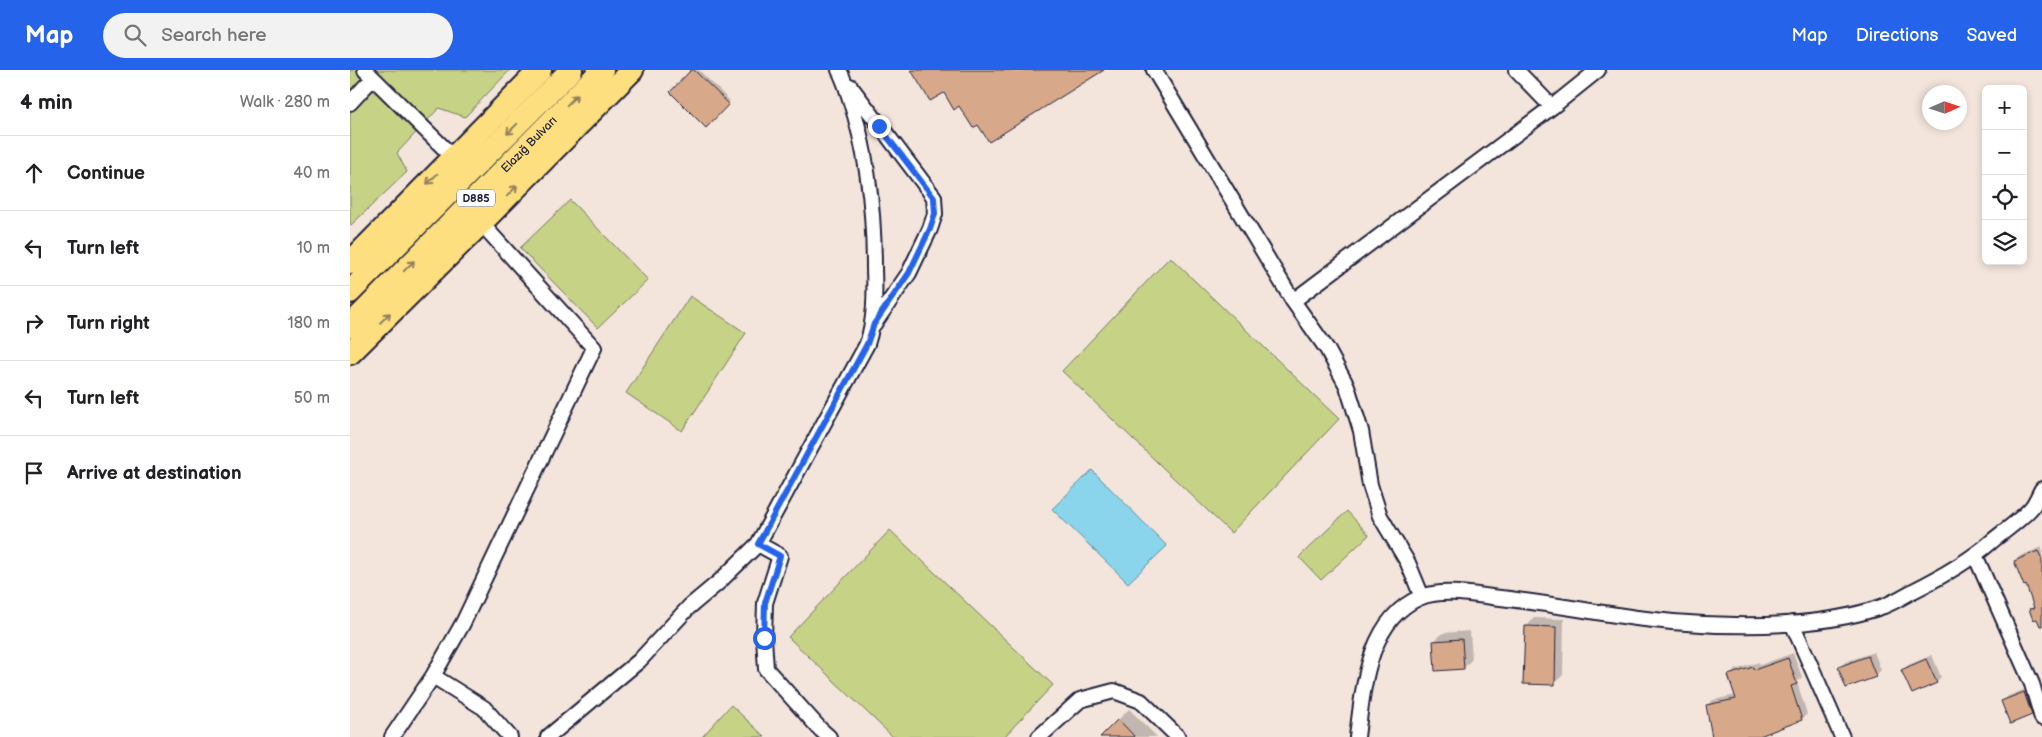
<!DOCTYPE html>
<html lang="en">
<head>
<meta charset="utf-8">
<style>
	body { margin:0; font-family:"Balsamiq Sans",sans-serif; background:#f2f2f2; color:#202124 }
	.controls { position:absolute; right:15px; top:15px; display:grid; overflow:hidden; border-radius:8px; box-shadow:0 2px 8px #0003 }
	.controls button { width:45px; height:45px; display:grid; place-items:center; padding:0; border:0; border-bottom:1px solid #e0e0e0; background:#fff; color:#202124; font:25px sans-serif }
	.compass { position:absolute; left:1572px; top:15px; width:45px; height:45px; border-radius:50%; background:#fff; box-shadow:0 2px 8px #0003; rotate:87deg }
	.stop { position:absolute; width:15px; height:15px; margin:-11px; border:4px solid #2563eb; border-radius:50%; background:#fff }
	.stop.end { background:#2563eb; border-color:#fff; box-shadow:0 1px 5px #0008 }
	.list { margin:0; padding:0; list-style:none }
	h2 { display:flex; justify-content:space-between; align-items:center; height:65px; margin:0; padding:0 20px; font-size:21px }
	h2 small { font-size:16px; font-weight:400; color:#757577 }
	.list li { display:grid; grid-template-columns:32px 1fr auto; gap:15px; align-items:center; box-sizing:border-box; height:75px; padding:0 20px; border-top:1px solid #e0e0e0 }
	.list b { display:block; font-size:19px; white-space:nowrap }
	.list em { font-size:16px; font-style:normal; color:#757577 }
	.icon { flex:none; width:28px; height:28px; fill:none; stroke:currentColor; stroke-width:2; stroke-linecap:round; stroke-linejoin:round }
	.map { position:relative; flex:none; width:1692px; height:667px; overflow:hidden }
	header { display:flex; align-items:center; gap:30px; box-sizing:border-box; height:70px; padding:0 25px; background:#2563eb; color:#fff }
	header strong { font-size:24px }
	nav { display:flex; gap:28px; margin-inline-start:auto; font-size:18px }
	.search { width:350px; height:45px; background:#f2f2f2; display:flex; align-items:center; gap:12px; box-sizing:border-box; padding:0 18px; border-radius:28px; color:#757577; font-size:19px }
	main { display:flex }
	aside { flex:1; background:#fff }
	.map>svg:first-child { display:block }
</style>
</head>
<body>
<header>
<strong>Map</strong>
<div class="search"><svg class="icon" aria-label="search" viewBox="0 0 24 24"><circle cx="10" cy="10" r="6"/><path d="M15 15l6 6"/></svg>Search here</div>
<nav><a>Map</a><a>Directions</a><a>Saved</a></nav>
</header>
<main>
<aside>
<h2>4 min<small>Walk · 280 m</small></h2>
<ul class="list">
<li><svg class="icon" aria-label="ahead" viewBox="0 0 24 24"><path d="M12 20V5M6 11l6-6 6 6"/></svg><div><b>Continue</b></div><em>40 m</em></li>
<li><svg class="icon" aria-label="left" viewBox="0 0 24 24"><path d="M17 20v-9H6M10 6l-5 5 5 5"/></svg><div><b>Turn left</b></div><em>10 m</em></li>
<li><svg class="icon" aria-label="right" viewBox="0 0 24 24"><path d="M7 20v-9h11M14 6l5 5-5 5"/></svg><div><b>Turn right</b></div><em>180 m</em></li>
<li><svg class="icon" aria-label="left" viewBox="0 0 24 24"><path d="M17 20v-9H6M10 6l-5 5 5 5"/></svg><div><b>Turn left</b></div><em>50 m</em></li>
<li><svg class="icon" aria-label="arrive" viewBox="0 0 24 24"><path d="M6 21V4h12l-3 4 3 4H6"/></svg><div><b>Arrive at destination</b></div></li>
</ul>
</aside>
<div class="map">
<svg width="1692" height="667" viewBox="0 0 1692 667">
	<rect width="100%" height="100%" fill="#f3e5dc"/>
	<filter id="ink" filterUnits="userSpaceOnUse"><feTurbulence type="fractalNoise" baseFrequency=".02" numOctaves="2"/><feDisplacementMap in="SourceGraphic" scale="10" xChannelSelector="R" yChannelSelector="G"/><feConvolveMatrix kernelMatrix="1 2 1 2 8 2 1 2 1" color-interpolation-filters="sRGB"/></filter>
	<g filter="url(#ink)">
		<path fill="#c6d286" stroke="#747a60" d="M0,0H160L115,47L89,38L47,83L57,102L0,156Z
			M220,130L298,210L248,258L170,178Z
			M820,187L989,349L881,463L712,301Z
			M340,226L396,263L332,361L276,323Z
			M997,441L1019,465L971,510L949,487Z
			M540,460L703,615L654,667H543L438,567Z
			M381,635L415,667H352Z"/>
		<path fill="#8ad5eb" stroke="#608da5" d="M742,400L817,476L778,513L702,439Z"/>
		<path fill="#0003" d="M343,0H349L380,31L356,56Z
			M1692,477V551L1681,540L1684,536L1677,513L1665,491L1670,486Z
			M1184,548L1214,549L1213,605L1204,614L1176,557Z
			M1120,561L1122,589L1114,598L1084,571L1093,563Z
			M1524,582L1531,600L1525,606L1490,598L1495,592Z
			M1443,583L1452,607L1447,612L1457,644L1452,649L1403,667H1366L1357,635L1363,630L1386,625L1380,606L1385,600L1409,592L1410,595Z
			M1582,585L1591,607L1586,612L1553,601L1558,595Z
			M1679,618L1687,639L1681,644L1652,632L1658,626Z
			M779,639L807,667H751Z"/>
		<path fill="#d8a88a" stroke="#22223b" d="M341,0H344L379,34L356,58L320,22Z
			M561,0H754L639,72L628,55L623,58L609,36L604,40L594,23L580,31Z
			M1688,481L1692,489V556H1690L1687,549L1683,550L1679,539L1684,538L1676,515L1674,516L1664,491Z
			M1175,556L1206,557L1205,615L1173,614Z
			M1112,569L1114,599L1085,601L1083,571Z
			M1518,586L1526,607L1496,618L1488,597Z
			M1438,588L1447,614L1441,616L1452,650L1407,667H1362L1356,635L1386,629L1378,605L1403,597L1404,600Z
			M1576,589L1587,613L1562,624L1551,600Z
			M1674,622L1682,645L1660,654L1651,631Z
			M768,649L785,667H750Z"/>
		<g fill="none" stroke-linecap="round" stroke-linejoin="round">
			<defs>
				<path id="minor" d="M15,0L104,88
					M804,0L943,231L977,279L997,316L1011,361L1020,415L1030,446L1058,493L1072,527
					M1166,0L1202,37
					M500,16L584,127L585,144L580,159L559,203L524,254
					M0,33L23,8
					M943,231L1202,37L1248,0
					M1625,485L1682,614L1692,648
					M1442,553L1492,667
					M83,606L134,638L160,667
					M42,667L83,606L113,553L244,278L131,153
					M198,667L289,591L339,537L369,512L408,474
					M479,667L470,659L416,599L414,568L415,533L430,486L408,474L517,274C525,250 525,225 524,199C524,141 518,84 500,29C497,19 494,9 489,0
					M689,667L730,630L764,621L791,631L828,667
					M1007,667C1013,618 1018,549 1071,527C1092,519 1120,524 1142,527C1179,531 1216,537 1253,543C1335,557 1455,564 1534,536C1544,532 1554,526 1563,521C1591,507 1618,492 1641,472C1654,461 1671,450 1682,437C1686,432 1689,424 1692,419"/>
				<g id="trunk">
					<path d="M0,193L190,0"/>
					<path d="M0,222L221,0"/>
					<path id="s1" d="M0,256L252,0"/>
					<path d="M0,283L131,153L282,0"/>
				</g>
			</defs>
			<use href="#minor" stroke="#22223b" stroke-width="18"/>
			<use href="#trunk" stroke="#22223b" stroke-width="26"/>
			<use href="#minor" stroke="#fff" stroke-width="14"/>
			<use href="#trunk" stroke="#fedf80" stroke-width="22"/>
		</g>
		<defs><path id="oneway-shaft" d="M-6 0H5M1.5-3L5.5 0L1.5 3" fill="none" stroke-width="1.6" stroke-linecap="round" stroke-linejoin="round" transform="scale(1.25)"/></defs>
		<g stroke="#90805e">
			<use href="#oneway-shaft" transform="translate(222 30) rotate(-45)"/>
			<use href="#oneway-shaft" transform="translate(162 59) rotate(135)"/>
			<use href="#oneway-shaft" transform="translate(82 109) rotate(135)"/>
			<use href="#oneway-shaft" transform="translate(162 121) rotate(-46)"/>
			<use href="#oneway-shaft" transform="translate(59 196) rotate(-45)"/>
			<use href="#oneway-shaft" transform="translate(35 248) rotate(-45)"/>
		</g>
	</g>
	<g fill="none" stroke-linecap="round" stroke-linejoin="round" filter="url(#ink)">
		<path stroke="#2563eb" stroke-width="6" d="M414,568L415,533L430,486L408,474L517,274L524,254L559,203L580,159L585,144L584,128L529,56"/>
	</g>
	<g text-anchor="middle" stroke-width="4" stroke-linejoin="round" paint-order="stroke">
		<rect fill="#fff" stroke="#646476" stroke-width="1" x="107" y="119.5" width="38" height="17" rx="4"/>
		<g font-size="11" font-weight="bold" fill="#22223b">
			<text x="126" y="132">D885</text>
		</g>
		<g font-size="12" fill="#22223b" stroke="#fff">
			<text dy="4" stroke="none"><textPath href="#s1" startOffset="255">Elazığ Bulvarı</textPath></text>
		</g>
	</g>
</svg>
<div class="controls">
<button>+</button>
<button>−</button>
<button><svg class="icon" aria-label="locate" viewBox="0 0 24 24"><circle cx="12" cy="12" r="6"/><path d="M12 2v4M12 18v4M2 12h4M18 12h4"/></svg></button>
<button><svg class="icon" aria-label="layers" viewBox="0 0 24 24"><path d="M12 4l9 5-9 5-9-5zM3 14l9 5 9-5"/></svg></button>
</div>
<svg class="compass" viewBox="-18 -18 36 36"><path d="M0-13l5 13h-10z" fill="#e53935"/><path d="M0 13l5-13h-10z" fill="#757577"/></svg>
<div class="stop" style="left:414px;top:568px"></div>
<div class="stop end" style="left:529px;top:56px"></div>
</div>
</main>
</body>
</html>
